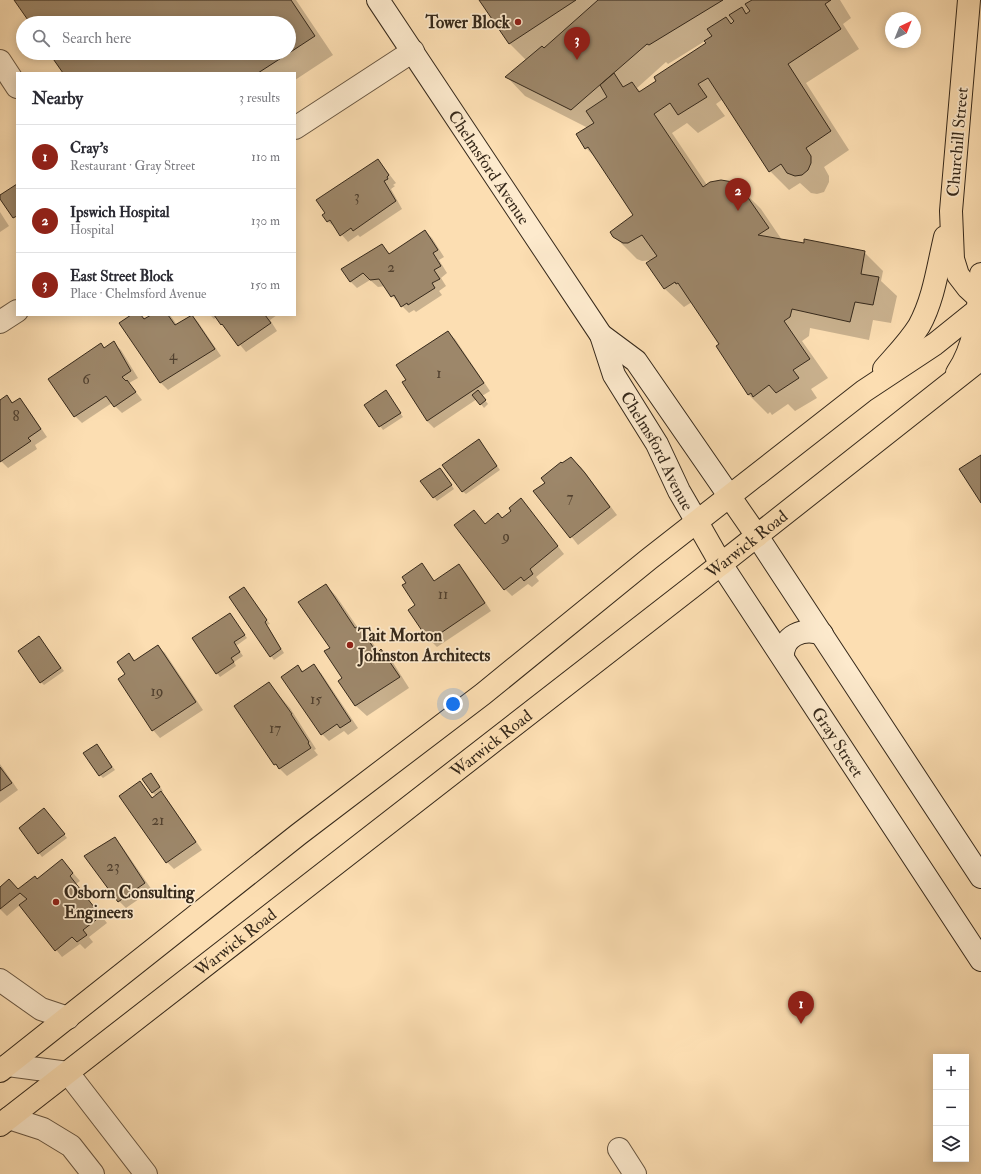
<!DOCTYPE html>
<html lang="en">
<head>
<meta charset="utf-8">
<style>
	body { margin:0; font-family:"IM FELL Double Pica",serif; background:#f2f2f3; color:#2b2b33 }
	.controls { position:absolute; right:12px; bottom:12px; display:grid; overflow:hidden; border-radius:0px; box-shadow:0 2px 10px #0003 }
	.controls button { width:36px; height:36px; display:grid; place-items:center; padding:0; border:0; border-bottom:1px solid #e1e1e2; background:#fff; color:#2b2b33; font:20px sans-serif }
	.compass { position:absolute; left:885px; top:12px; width:36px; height:36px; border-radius:50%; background:#fff; box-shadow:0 2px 10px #0003; rotate:43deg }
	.you { position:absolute; left:453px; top:704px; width:14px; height:14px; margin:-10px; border:3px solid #fff; border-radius:50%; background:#1a73e8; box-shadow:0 0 0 6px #1a73e833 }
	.badge { display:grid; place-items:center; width:26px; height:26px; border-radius:50%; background:#8f2418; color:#fff; font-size:13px; font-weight:700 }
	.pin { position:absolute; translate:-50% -33px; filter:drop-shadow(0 1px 2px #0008) }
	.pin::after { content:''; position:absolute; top:21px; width:14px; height:12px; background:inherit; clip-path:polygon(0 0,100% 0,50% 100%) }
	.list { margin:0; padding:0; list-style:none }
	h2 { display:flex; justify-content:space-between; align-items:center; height:52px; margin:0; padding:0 16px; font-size:17px }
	h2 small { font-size:13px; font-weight:400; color:#7c7c81 }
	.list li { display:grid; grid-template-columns:26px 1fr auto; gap:12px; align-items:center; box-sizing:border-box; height:64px; padding:0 16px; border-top:1px solid #e1e1e2 }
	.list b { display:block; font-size:15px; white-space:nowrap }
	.list p { margin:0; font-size:13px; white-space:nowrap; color:#7c7c81 }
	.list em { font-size:13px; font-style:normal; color:#7c7c81 }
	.icon { flex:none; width:22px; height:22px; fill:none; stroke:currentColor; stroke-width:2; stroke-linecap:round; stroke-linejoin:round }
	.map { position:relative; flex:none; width:981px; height:1174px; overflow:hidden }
	.search { position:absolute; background:#fff; box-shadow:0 2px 10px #0003; left:16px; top:16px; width:280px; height:44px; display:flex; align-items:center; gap:10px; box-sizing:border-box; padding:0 14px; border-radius:22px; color:#7c7c81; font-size:15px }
	.panel { position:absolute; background:#fff; box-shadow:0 2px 10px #0003; left:16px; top:72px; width:280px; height:244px; border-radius:0px }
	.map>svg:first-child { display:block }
</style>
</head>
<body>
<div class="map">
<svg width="981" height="1174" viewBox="0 0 981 1174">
	<rect width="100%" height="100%" fill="#fcdeb2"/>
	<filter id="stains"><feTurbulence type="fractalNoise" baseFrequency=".005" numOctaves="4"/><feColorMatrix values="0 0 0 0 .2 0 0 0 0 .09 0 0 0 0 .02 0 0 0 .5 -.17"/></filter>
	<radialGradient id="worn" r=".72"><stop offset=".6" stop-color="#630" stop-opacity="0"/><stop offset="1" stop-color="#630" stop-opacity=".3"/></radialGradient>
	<path fill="#0003" fill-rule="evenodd" d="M15,0H296L333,55L295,80V73H64L51,53H289V23H31Z
		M480,0H840L851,18L843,24L859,49L806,83L849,150L824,167L829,176V182L824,192L817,194L811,193L800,183L789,190L770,171L723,99L716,104L725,116L698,133L687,123L672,133L707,185L742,190L761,209L782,240L864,252L883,271L881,281L897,296L891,323L873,320L869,340L810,328L809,336L802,341L828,378L811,389L817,398L795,411L788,404L772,415L770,412L768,414L749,395L717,347L720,344L692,302L684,307L665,289L648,263L652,260L642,261L637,259L618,240L635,216L597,159L586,148L588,128L525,96L507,77L526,60L510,44ZM705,41L707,43L658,81L641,92L637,88L666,62L668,64Z
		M378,160L396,183L393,185L395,186L391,189L402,209L360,237L358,235L348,242L336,228L327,221Z
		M0,212L9,226L0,232Z
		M425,231L432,238L444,257L439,260L447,273L441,278L446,286L439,291L442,295L416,312L414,310L409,313L392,296L385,286L378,287L370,280L357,288L350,281L381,245L390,254Z
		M133,315H141L145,320L152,315H170L177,325L191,315L198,322L221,356L168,390L161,383L121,323Z
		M210,315H277L270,320L277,331L246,352L217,317L214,319Z
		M448,332L455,339L490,391L482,396L488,404L484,408L477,399L434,428L427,421L407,380Z
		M113,343L121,350L138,378L129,383L142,400L122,413L112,403L82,423L75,416L101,345L105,348Z
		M386,392L403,417L383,430L365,405Z
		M7,397L13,403L19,399L26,406L47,437L35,445L37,449L8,468L0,460V402Z
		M482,444L500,470L466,494L462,491Z
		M571,458L581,467L617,515L578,545L535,491Z
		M443,472L454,489L437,501L422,481Z
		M521,500L564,554L536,577L539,581L532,587L528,584L512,596L505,589L473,511L485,524L502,519L513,511Z
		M422,565L435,582L459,566L466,573L491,611L437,647L430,640L407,583Z
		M326,585L336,596L358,628L369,638L379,652L381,651L392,661L409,688L367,716L356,706L340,681L343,678L331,648L300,602Z
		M244,588L270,624L267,625L284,653L274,660L271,656Z
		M230,614L247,638L236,646L243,656L234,662L236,666L220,677L217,673Z
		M39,637L64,671L44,685L41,682Z
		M157,646L165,653L203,710L160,738L153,730L119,679L127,674L129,654L136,661Z
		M314,666L321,673L358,728L348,735L344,731L329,741L322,734L298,667L304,672Z
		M269,684L290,708L316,749L314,750L318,755L287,776L275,764Z
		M97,745L115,770L103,778L100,775Z
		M0,764L18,790L0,803Z
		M154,778L163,791L160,792L167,799L202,850L174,869L167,862L121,796L140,783L153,798L156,796L152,792Z
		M48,813L67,838L42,857L20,828Z
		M114,838L121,845L152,890L126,908L119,901Z
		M68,867L80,881L76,884L107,923L89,937L93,942L85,949L80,944L62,957L20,905L7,916L0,909V888L19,890L37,880Z"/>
	<path fill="#9d876a" stroke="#36291b" d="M14,0H291L315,36L289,53V23H30Z
		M479,0H576L509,44Z
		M598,0H723L649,45L647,44L571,110L505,77L542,46L544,48Z
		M752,0H831L825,4L841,29L788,64L831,131L806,148L811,156V163L808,170L802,175L795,176L787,173L781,164L769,172L708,78L698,84L707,97L678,115L670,103L654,114L703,187L710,182L721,180L733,182L742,189L769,228L758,235L804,243V239L865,251L861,274L879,277L873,305L855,302L850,322L792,309L790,317L784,321L810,359L793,370L799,378L776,393L769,385L753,397L751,393L748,395L716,346L719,344L678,283L676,284L675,282L664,289L646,263L657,256L642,235L628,243H623L613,237L610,232L633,215L588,147L585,149L576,134L594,123L586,111L607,97L600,85L614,73L623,87L632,82L639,92L656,81L654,77L706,43L704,41L712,36L707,29L726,17L731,24L734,21L729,15L742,7L746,14L750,11L745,4Z
		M49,53H289L258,73H63Z
		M378,159L389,175L387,177L388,179L384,181L396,201L353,231L351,228L340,236L330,220L327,222L322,215L325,213L316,200Z
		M17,184V216L13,218L0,199V195Z
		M425,230L438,250L433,253L441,266L434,270L440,279L432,283L435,288L408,305L407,303L401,307L394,295L391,297L379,279L370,280L363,273L350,282L341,269L382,244L389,254Z
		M131,315H141L144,319L151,315H168L175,325L192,315L215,349L160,383L119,323Z
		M214,315H265L271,323L238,346L222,324L221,325Z
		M448,331L484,383L427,421L402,382L406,380L396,365Z
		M114,341L131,371L122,377L126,381L127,380L136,392L114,407L106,396L74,417L48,379L101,343L104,348Z
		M386,390L401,413L379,427L364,405Z
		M478,390L486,400L480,405L472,395Z
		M7,395L12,403L20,398L41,429L28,438L31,441L0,462V400Z
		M479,439L497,466L462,492L442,465Z
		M981,455V503L959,469Z
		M571,457L585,473L610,507L570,538L533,491L545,483L541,478L561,462L562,463Z
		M440,468L452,485L433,498L420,481Z
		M521,498L558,546L530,569L533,574L524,581L521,577L504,590L454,525L474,510L485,524L498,513L502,518L511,511L509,508Z
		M422,563L434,581L459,564L485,603L429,641L408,610L415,605L402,585L406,583L402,577Z
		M326,584L355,628L359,626L377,653L381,649L400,677L355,706L338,681L342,678L324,651L330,648L298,602Z
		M244,587L267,620L265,622L281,649L270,657L229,597Z
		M230,613L245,635L234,642L240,652L231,658L234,662L216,674L192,638Z
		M39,636L61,668L40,683L18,651Z
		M158,645L196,702L152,731L118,679L125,674L117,662L129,653L134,661Z
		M314,664L351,721L340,728L337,724L321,735L281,677L298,665L302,672Z
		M269,682L292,714H291L309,742L308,743L311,748L279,769L276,764L274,765L234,706Z
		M97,744L112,767L99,776L83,753Z
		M0,767L12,783L0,791Z
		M151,773L160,787L152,793L142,779Z
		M140,781L152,798L161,791L196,842L166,863L119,796Z
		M44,808L65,834L38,854L19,828Z
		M115,837L145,883L118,902L84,856Z
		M62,859L73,873L70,876L101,916L83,930L87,935L77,942L72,937L55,951L19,905L27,899L20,893L0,909V887L9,879L18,889L35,876L37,879Z"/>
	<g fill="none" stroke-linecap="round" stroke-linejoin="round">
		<defs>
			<path id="street" d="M0,61L17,87
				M295,128L413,51
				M0,322L17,311
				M0,980L41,1009L68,1018
				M8,1065L68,1073L146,1174
				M9,1118L43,1129L71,1146L93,1174
				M619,1149L635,1174"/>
			<g id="secondary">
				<path id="s1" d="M378,0L601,335L614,375L657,444L679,491L697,522"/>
				<path d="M601,335L636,361L730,497"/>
				<path d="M757,536L981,877"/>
				<path id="s2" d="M721,564L981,960"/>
				<path d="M783,657C782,636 803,627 822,634"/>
			</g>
			<g id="primary">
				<path d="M969,0L951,211L953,259L958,275L968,288L981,300"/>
				<path d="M884,369C896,355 909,342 919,326C934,299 938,266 945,237"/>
				<path d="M957,373C977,344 978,308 981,274"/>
				<path d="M730,497L757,536"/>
				<path d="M697,522L721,564"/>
				<path d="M0,1071L299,834L483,694L649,559L864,391L935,344L981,307"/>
				<path id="s3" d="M0,1125L697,583L981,359"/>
			</g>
		</defs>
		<use href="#street" stroke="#685641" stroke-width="24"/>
		<use href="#secondary" stroke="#36291b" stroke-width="24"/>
		<use href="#primary" stroke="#36291b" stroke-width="24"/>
		<use href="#street" stroke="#fdeacd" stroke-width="22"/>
		<use href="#secondary" stroke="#fdeacd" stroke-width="22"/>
		<use href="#primary" stroke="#fcdeb2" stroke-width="22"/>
	</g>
	<g fill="#8f2418" stroke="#fdeacd" stroke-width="1.5">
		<circle cx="518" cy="22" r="4"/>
		<circle cx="350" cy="645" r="4"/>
		<circle cx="56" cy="902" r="4"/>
	</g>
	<g text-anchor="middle" stroke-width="3.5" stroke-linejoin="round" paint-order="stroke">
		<g font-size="15" fill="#50402f">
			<text x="357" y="201">3</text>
			<text x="391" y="272">2</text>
			<text x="173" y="360">4</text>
			<text x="439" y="378">1</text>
			<text x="86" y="384">6</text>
			<text x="16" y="421">8</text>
			<text x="570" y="502">7</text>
			<text x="506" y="541">9</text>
			<text x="443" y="599">11</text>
			<text x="157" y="696">19</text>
			<text x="316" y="704">15</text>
			<text x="275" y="733">17</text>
			<text x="158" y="825">21</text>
			<text x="113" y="871">23</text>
		</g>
		<g font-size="17" font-weight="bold" fill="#36291b" stroke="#fdeacd" text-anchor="start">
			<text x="510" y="28" text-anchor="end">Tower Block</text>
			<text x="358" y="641">Tait Morton<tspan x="358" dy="20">Johnston Architects</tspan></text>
			<text x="64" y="898">Osborn Consulting<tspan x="64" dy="20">Engineers</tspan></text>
		</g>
		<g font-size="17" fill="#36291b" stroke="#fdeacd">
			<text transform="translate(957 142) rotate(-85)" y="6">Churchill Street</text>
			<text dy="6" stroke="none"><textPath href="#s1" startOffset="201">Chelmsford Avenue</textPath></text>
			<text dy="6" stroke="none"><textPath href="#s1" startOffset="532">Chelmsford Avenue</textPath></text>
			<text dy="6" stroke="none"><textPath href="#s3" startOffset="946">Warwick Road</textPath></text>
			<text dy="6" stroke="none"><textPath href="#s2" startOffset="213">Gray Street</textPath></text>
			<text dy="6" stroke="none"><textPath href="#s3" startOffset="622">Warwick Road</textPath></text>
			<text dy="6" stroke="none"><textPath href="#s3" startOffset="298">Warwick Road</textPath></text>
		</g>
	</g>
	<rect width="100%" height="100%" filter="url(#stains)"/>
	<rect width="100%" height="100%" fill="url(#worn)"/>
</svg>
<div class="controls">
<button>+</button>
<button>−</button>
<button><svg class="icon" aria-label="layers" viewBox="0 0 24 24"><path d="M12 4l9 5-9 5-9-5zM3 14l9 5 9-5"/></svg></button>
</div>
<svg class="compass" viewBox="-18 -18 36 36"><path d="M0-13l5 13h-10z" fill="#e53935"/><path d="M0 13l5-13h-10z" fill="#7c7c81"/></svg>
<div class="you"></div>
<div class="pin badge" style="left:801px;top:1024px">1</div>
<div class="pin badge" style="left:738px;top:211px">2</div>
<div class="pin badge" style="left:577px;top:60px">3</div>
<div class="search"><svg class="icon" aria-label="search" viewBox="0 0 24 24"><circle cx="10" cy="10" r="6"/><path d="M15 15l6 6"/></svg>Search here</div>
<section class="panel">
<h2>Nearby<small>3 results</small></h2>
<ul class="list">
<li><span class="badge">1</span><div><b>Cray's</b><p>Restaurant · Gray Street</p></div><em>110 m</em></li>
<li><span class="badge">2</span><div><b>Ipswich Hospital</b><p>Hospital</p></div><em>130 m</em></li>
<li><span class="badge">3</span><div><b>East Street Block</b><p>Place · Chelmsford Avenue</p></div><em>150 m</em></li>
</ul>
</section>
</div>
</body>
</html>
